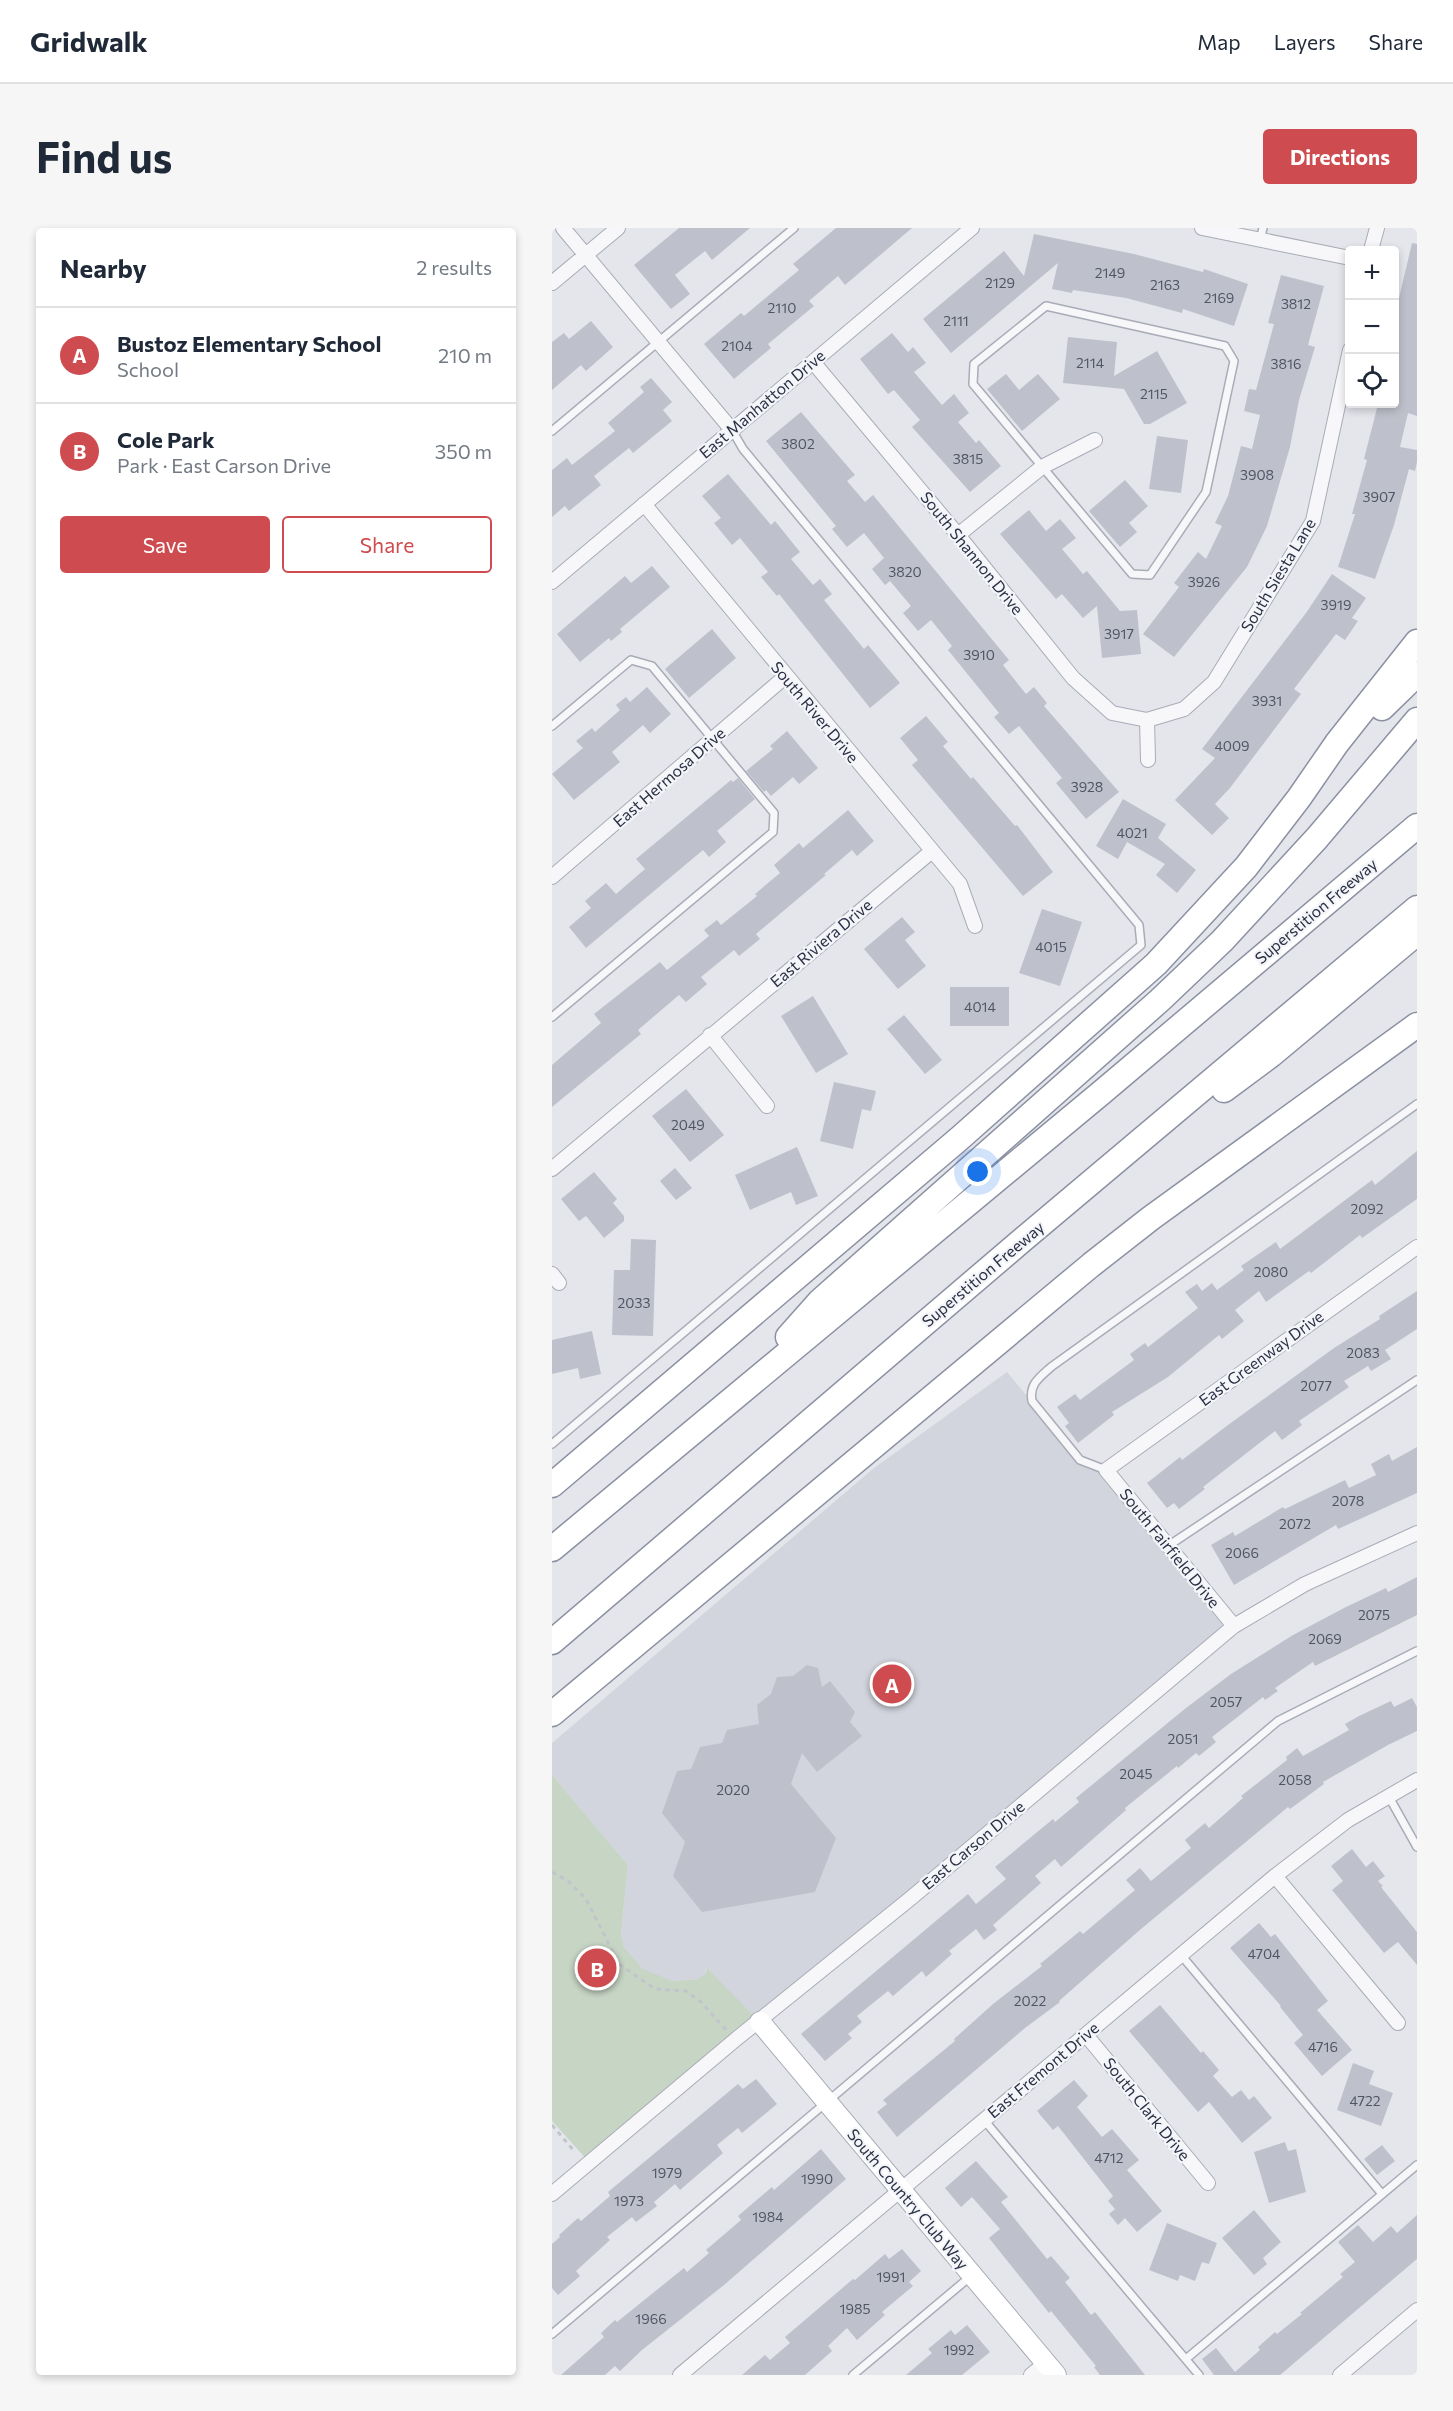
<!DOCTYPE html>
<html lang="en">
<head>
<meta charset="utf-8">
<style>
	body { margin:0; font-family:Commissioner,sans-serif; background:#f6f6f7; color:#1f2937 }
	.controls { position:absolute; right:18px; top:18px; display:grid; overflow:hidden; border-radius:6px; box-shadow:0 3px 9px #0003 }
	.controls button { width:54px; height:54px; display:grid; place-items:center; padding:0; border:0; border-bottom:2px solid #e0e1e3; background:#fff; color:#1f2937; font:30px sans-serif }
	.you { position:absolute; left:426px; top:944px; width:21px; height:21px; margin:-15px; border:4px solid #fff; border-radius:50%; background:#1a73e8; box-shadow:0 0 0 9px #1a73e833 }
	.badge { display:grid; place-items:center; width:39px; height:39px; border-radius:50%; background:#ce4c4f; color:#fff; font-size:20px; font-weight:700 }
	.pin { position:absolute; translate:-50% -50%; border:3px solid #fff; box-shadow:0 2px 6px #0006 }
	.list { margin:0; padding:0; list-style:none }
	h2 { display:flex; justify-content:space-between; align-items:center; height:78px; margin:0; padding:0 24px; font-size:26px }
	h2 small { font-size:20px; font-weight:400; color:#747a83 }
	.list li { display:grid; grid-template-columns:39px 1fr auto; gap:18px; align-items:center; box-sizing:border-box; height:96px; padding:0 24px; border-top:2px solid #e0e1e3 }
	.list b { display:block; font-size:22px; white-space:nowrap }
	.list p { margin:0; font-size:20px; white-space:nowrap; color:#747a83 }
	.list em { font-size:20px; font-style:normal; color:#747a83 }
	.actions { display:flex; gap:12px; padding:18px 24px }
	.actions a { flex:1; padding:14px 0; border:2px solid #ce4c4f; border-radius:6px; text-align:center; font-size:21px; color:#ce4c4f }
	.actions .main { background:#ce4c4f; color:#fff }
	.icon { flex:none; width:33px; height:33px; fill:none; stroke:currentColor; stroke-width:2; stroke-linecap:round; stroke-linejoin:round }
	.map { position:relative; flex:none; width:865px; height:2147px; overflow:hidden; border-radius:6px }
	header { display:flex; align-items:center; gap:36px; box-sizing:border-box; height:84px; padding:0 30px; background:#fff; border-bottom:2px solid #e0e1e3 }
	header strong { font-size:28px }
	nav { display:flex; gap:33px; margin-inline-start:auto; font-size:21px }
	.intro { display:flex; align-items:center; justify-content:space-between; box-sizing:border-box; height:144px; padding:0 36px }
	h1 { margin:0; font-size:42px }
	.button { padding:15px 27px; border-radius:6px; background:#ce4c4f; color:#fff; font-size:21px; font-weight:700 }
	main { display:flex; gap:36px; padding:0 36px }
	aside { flex:1; background:#fff; border-radius:6px; box-shadow:0 3px 9px #0003 }
	.map>svg:first-child { display:block }
</style>
</head>
<body>
<header>
<strong>Gridwalk</strong>
<nav><a>Map</a><a>Layers</a><a>Share</a></nav>
</header>
<div class="intro"><h1>Find us</h1><a class="button">Directions</a></div>
<main>
<aside>
<h2>Nearby<small>2 results</small></h2>
<ul class="list">
<li><span class="badge">A</span><div><b>Bustoz Elementary School</b><p>School</p></div><em>210 m</em></li>
<li><span class="badge">B</span><div><b>Cole Park</b><p>Park · East Carson Drive</p></div><em>350 m</em></li>
</ul>
<div class="actions"><a class="main">Save</a><a>Share</a></div>
</aside>
<div class="map">
<svg width="865" height="2147" viewBox="0 0 865 2147">
	<rect width="100%" height="100%" fill="#e4e6ec"/>
	<path fill="#d2d5dd" d="M455,1144L528,1232L554,1242L682,1398L208,1794L154,1740L153,1746L146,1751L120,1753L104,1749L91,1741L72,1719L69,1706L76,1637L0,1547V1515L322,1240Z"/>
	<path fill="#c7d5c5" d="M0,1547L76,1637L69,1706L72,1719L91,1741L120,1753L146,1751L153,1746L155,1740L208,1794L37,1934L0,1893Z"/>
	<path fill="#bec1cb" d="M127,0H198L160,32L153,23L123,47L138,66L119,81L82,37Z
		M284,0H360L293,57L286,48L257,73L262,78L216,116L219,120L182,151L152,116L189,85L192,88L247,42L241,36Z
		M482,6L582,26L651,44L652,41L696,56L682,98L631,81L630,85L574,70L521,62L520,65L500,61L506,35L399,125L371,91L452,23L472,48Z
		M860,15L865,16V188L856,185L848,219L865,222V234L863,243L857,241L842,297L823,351L786,339L803,286H800L815,232L812,231L826,176H843V87Z
		M729,47L772,58L756,117L763,119L747,172L738,219L715,298L695,339L622,429L591,406L627,359L622,355L646,324L654,331L670,298L663,295L676,268L689,218L700,221L708,187L692,183L697,161L704,162L722,96L716,95Z
		M39,93L61,119L34,143L29,137L0,162V114L12,105L17,111Z
		M340,105L356,124L361,119L374,135L362,144L390,177L402,166L417,185L406,194L424,215L427,212L449,238L418,264L360,199L368,192L342,162L336,166L308,131Z
		M516,109L565,114L562,148L605,123L635,175L598,196H592L572,161L511,155Z
		M454,146L467,162L486,146L508,171L470,203L435,161Z
		M99,150L120,174L111,182L120,193L81,225L77,220L42,248L49,257L17,283L13,278L0,289V242L15,230L20,237L63,203L56,195L92,164L88,159Z
		M249,184L303,247L295,253L313,274L321,267L457,432L451,437L474,466L482,459L495,475L492,478L567,564L534,591L504,555L510,550L467,498L457,506L442,489L447,485L396,422L400,418L379,392L366,403L351,385L359,378L338,353L333,357L320,341L332,330L312,305L295,319L280,301L284,298L214,213Z
		M605,208L636,212L629,265L597,261Z
		M176,246L219,297L223,293L248,324L239,331L261,357L268,351L280,366L272,372L312,421L316,417L348,455L318,480L227,366L225,368L209,349L216,344L188,310L180,317L162,295L169,290L150,268Z
		M573,252L596,278L577,295L585,304L568,319L537,283Z
		M477,282L494,303L508,291L524,310L510,321L531,346L535,343L568,383L585,382L589,426L550,430L545,378L531,390L510,366L504,371L448,306Z
		M100,338L118,359L68,401L70,404L59,413L57,410L28,434L5,406L73,348L79,355Z
		M780,346L814,370L800,390L806,393L793,412L784,406L742,461L749,466L678,560L663,576L677,590L660,607L623,572L663,530L650,521L754,385Z
		M160,401L184,430L137,470L113,441Z
		M95,459L119,486L98,505L91,497L60,524L68,534L22,572L0,546L31,520L24,513L40,500L43,504L68,482L64,477L74,469L78,474Z
		M374,488L396,514L391,518L419,551L421,549L463,598L465,597L501,644L471,668L360,537L366,532L348,510Z
		M235,503L266,540L247,556L241,549L219,568L214,562L212,564L194,543L221,521L218,518Z
		M186,550L203,571L165,603L174,614L157,629L151,622L34,720L17,699L39,680L33,673L54,655L64,666L93,641L84,631L179,552L181,554Z
		M571,571L614,596L606,610L644,642L625,665L604,647L613,636L575,614L566,631L544,618Z
		M296,582L322,613L305,628L300,622L272,646L274,647L204,706L208,711L187,728L182,722L149,749L155,756L134,774L127,767L86,802L89,806L0,879V837L49,795L42,786L108,734L115,742L157,708L152,702L165,692L169,697L205,668L203,666L228,645L222,637L247,615L251,620Z
		M490,681L530,694L508,758L467,745Z
		M350,689L363,704L353,712L374,738L346,761L312,721Z
		M398,759H457V798H398Z
		M261,768L296,826L264,845L229,788Z
		M352,787L390,832L373,846L335,801Z
		M282,854L324,863L319,883L310,881L301,921L268,913Z
		M134,861L172,907L138,934L100,888Z
		M245,919L266,968L244,977L239,964L198,982L183,947Z
		M865,923V971L810,1010L808,1007L759,1045L757,1043L714,1074L707,1063L683,1082L692,1093L670,1111L667,1107L616,1149L560,1184L562,1187L526,1215L513,1198L517,1195L505,1179L523,1166L528,1172L582,1132L578,1126L593,1115L596,1119L646,1080L633,1064L645,1056L650,1063L660,1055L665,1062L692,1042L689,1038L724,1014L728,1021L820,952L823,957Z
		M123,940L140,960L124,972L108,953Z
		M42,944L65,971L61,975L72,988V993L52,1010L34,988L27,993L9,971Z
		M79,1011L104,1012L101,1108L60,1107L62,1042H78Z
		M865,1063V1101L833,1122L839,1131L819,1143L816,1138L792,1153L797,1159L747,1193L750,1197L730,1212L723,1203L651,1259L653,1261L627,1281L622,1275L615,1280L595,1255L628,1229L630,1232L676,1197L782,1120L828,1091L827,1088Z
		M40,1103L49,1146L28,1151L26,1140L0,1146V1112Z
		M865,1219V1265L786,1301L784,1297L682,1357L659,1317L681,1304L683,1308L731,1279L733,1281L793,1252L797,1260L824,1247L819,1236L837,1226L840,1233Z
		M865,1349V1387L763,1438L761,1434L723,1460L726,1463L713,1472L711,1469L660,1509L664,1514L647,1528L644,1525L626,1540L625,1538L573,1580L574,1582L509,1639L503,1631L483,1648L489,1655L441,1697L445,1702L432,1712L424,1701L397,1723L400,1726L374,1749L370,1743L341,1768L336,1763L305,1788L310,1794L296,1806L300,1810L273,1833L249,1806L416,1666L424,1676L454,1651L443,1639L501,1591L503,1594L527,1574L524,1570L634,1480L679,1446L741,1407L794,1379L834,1360L836,1364Z
		M255,1437L266,1440L270,1459L278,1453L303,1484L298,1494L310,1508L265,1544L250,1525L239,1556L284,1610L263,1664L150,1684L121,1648L133,1614L110,1585L125,1543L139,1541L148,1519L170,1515L175,1502L207,1496L205,1477L219,1466L225,1449L241,1448Z
		M860,1470L865,1479V1503L836,1517L771,1554L772,1556L738,1581L736,1579L589,1701L507,1773L508,1774L473,1800L345,1909L325,1884L335,1876L331,1872L403,1813L402,1811L441,1776L490,1738L488,1736L528,1703L531,1706L583,1662L574,1652L588,1640L599,1653L639,1620L633,1612L653,1595L657,1600L691,1570L689,1568L735,1532L734,1529L745,1520L751,1528L797,1502L793,1496L807,1488L839,1473L842,1479Z
		M800,1621L814,1639L821,1633L833,1648L826,1653L831,1658L829,1659L865,1704V1737L846,1714L832,1725L780,1662L791,1653L779,1638Z
		M707,1695L719,1709L723,1706L776,1773L765,1782L800,1822L770,1848L742,1815L751,1807L728,1779L729,1778L678,1720Z
		M608,1777L649,1825L651,1823L667,1842L661,1848L680,1869L689,1862L697,1872L702,1868L720,1890L690,1915L657,1874L646,1884L577,1803Z
		M801,1835L822,1843L817,1856L841,1865L829,1898L785,1882Z
		M204,1851L225,1876L190,1905L186,1900L165,1917L171,1925L128,1962L123,1956L102,1974L105,1978L84,1994L80,1989L55,2009L58,2012L24,2043L28,2048L6,2067L0,2060V2016L8,2009L7,2007L26,1990L29,1993L58,1968L56,1964L186,1856L191,1861Z
		M522,1852L536,1868L525,1879L550,1909L560,1901L587,1932L575,1942L610,1983L585,2004L573,1990L566,1997L557,1986L563,1981L556,1973L561,1968L506,1898L501,1902L485,1883Z
		M733,1914L736,1923L744,1921L754,1964L717,1975L702,1924Z
		M830,1917L843,1933L825,1947L812,1931Z
		M269,1921L294,1951L172,2057L90,2122L68,2143L63,2138L53,2147H9L52,2109L49,2105L63,2092L65,2094L132,2040L135,2044L157,2025L154,2022L189,1992L186,1988L220,1959L222,1962Z
		M424,1933L456,1969L449,1974L495,2031L499,2028L518,2050L513,2054L522,2065L539,2087L543,2084L593,2147H548L542,2139L544,2138L499,2083L497,2085L437,2010L448,2001L420,1969L409,1979L393,1960Z
		M702,1982L729,2014L711,2030L715,2036L702,2047L670,2010Z
		M865,1987V2031L728,2147H662L650,2131L664,2120L683,2144L708,2122L706,2119L723,2104L725,2106L750,2086L748,2085L791,2049L788,2046L803,2034L786,2014L806,1997L821,2014L839,1998L845,2005Z
		M615,1995L665,2015L657,2036L650,2034L643,2053L628,2047L626,2053L597,2042Z
		M350,2021L369,2043L357,2054L361,2058L330,2084L333,2087L305,2112L295,2100L276,2118L280,2123L253,2147H190L213,2127L218,2132L238,2115L233,2109L301,2051L303,2052L333,2026L337,2031Z
		M415,2097L438,2124L410,2147H354L380,2125L376,2121L399,2102L403,2107Z"/>
	<g fill="none" stroke-linecap="round" stroke-linejoin="round">
		<defs>
			<path id="lane" d="M708,12L711,0
				M494,78L673,118L682,133L654,264L598,347L580,346L421,156L422,136Z
				M0,203L242,0
				M0,498L79,432L100,438L222,585L221,604L0,789
				M0,1216L589,717L587,697L191,221L180,202
				M554,1242L528,1232L480,1173C477,1156 487,1150 499,1139L865,876
				M616,1318L865,1152
				M837,1569L865,1619
				M629,1727L830,1966
				M432,1892L647,2147
				M0,2106L726,1493L865,1423
				M634,2131L865,1937
				M301,2147L419,2048"/>
			<path id="street" d="M11,0L180,202
				M650,0L798,30
				M819,22L825,0
				M0,55L66,0
				M261,134L406,307L521,450L560,485L595,492L632,481L662,454L761,293L798,122
				M92,276L408,656L423,698
				M406,307L490,239L543,212
				M0,354L420,0
				M595,492L596,532
				M0,649L234,448
				M158,807L215,878
				M0,941L380,623
				M0,1046L7,1055
				M682,1398L554,1242L865,1019
				M723,1648L846,1795
				M534,1807L656,1955
				M0,1966L183,1812L359,1670L682,1398L753,1356L865,1305
				M128,2147L723,1648L796,1592L865,1552
				M479,2147L494,2135
				M788,2147L865,2082"/>
			<path id="secondary" d="M208,1794L504,2147"/>
			<path id="highway" d="M830,480L865,446
				M672,862L719,827L865,705
				M236,1109L268,1073L608,772L670,713L765,610L865,492
				M0,1257L408,910L604,736L694,639L747,570L785,515L865,414
				M0,1321L549,865L865,598
				M0,1414L468,1014L865,680
				M0,1486L539,1037L599,990L865,797"/>
		</defs>
		<use href="#lane" stroke="#a9acb6" stroke-width="10"/>
		<use href="#street" stroke="#a9acb6" stroke-width="16"/>
		<use href="#secondary" stroke="#a9acb6" stroke-width="22"/>
		<use href="#highway" stroke="#8b91a2" stroke-width="27"/>
		<path stroke="#c2c4cb" stroke-width="3" stroke-dasharray="4.5 4.5" stroke-linecap="butt" d="M0,1644L16,1653L34,1671L67,1736L103,1761L134,1763L149,1774L174,1802
			M0,1897L23,1924"/>
		<use href="#lane" stroke="#f7f7fa" stroke-width="7"/>
		<use href="#street" stroke="#f7f7fa" stroke-width="14"/>
		<use href="#secondary" stroke="#fff" stroke-width="20"/>
		<use href="#highway" stroke="#fff" stroke-width="24"/>
	</g>
	<g text-anchor="middle" stroke-width="4.5" stroke-linejoin="round" paint-order="stroke">
		<g font-size="14" fill="#505566">
			<text x="558" y="50">2149</text>
			<text x="448" y="60">2129</text>
			<text x="613" y="62">2163</text>
			<text x="667" y="75">2169</text>
			<text x="744" y="81">3812</text>
			<text x="230" y="85">2110</text>
			<text x="404" y="98">2111</text>
			<text x="185" y="123">2104</text>
			<text x="538" y="140">2114</text>
			<text x="734" y="141">3816</text>
			<text x="602" y="171">2115</text>
			<text x="246" y="221">3802</text>
			<text x="416" y="236">3815</text>
			<text x="705" y="252">3908</text>
			<text x="827" y="274">3907</text>
			<text x="353" y="349">3820</text>
			<text x="652" y="359">3926</text>
			<text x="784" y="382">3919</text>
			<text x="567" y="411">3917</text>
			<text x="427" y="432">3910</text>
			<text x="715" y="478">3931</text>
			<text x="680" y="523">4009</text>
			<text x="535" y="564">3928</text>
			<text x="580" y="610">4021</text>
			<text x="499" y="724">4015</text>
			<text x="428" y="784">4014</text>
			<text x="136" y="902">2049</text>
			<text x="815" y="986">2092</text>
			<text x="719" y="1049">2080</text>
			<text x="82" y="1080">2033</text>
			<text x="811" y="1130">2083</text>
			<text x="764" y="1163">2077</text>
			<text x="796" y="1278">2078</text>
			<text x="743" y="1301">2072</text>
			<text x="690" y="1330">2066</text>
			<text x="822" y="1392">2075</text>
			<text x="773" y="1416">2069</text>
			<text x="674" y="1479">2057</text>
			<text x="631" y="1516">2051</text>
			<text x="584" y="1551">2045</text>
			<text x="743" y="1557">2058</text>
			<text x="181" y="1567">2020</text>
			<text x="712" y="1731">4704</text>
			<text x="478" y="1778">2022</text>
			<text x="771" y="1824">4716</text>
			<text x="813" y="1878">4722</text>
			<text x="557" y="1935">4712</text>
			<text x="115" y="1950">1979</text>
			<text x="265" y="1956">1990</text>
			<text x="77" y="1978">1973</text>
			<text x="216" y="1994">1984</text>
			<text x="339" y="2054">1991</text>
			<text x="303" y="2086">1985</text>
			<text x="99" y="2096">1966</text>
			<text x="407" y="2127">1992</text>
		</g>
		<g font-size="16" fill="#2b3144" stroke="#f4f5f9">
			<text transform="translate(210 176) rotate(-40)" y="6">East Manhatton Drive</text>
			<text transform="translate(420 325) rotate(51)" y="6">South Shannon Drive</text>
			<text transform="translate(726 347) rotate(-59)" y="6">South Siesta Lane</text>
			<text transform="translate(263 484) rotate(50)" y="6">South River Drive</text>
			<text transform="translate(117 549) rotate(-41)" y="6">East Hermosa Drive</text>
			<text transform="translate(764 683) rotate(-40)" y="6">Superstition Freeway</text>
			<text transform="translate(269 715) rotate(-40)" y="6">East Riviera Drive</text>
			<text transform="translate(431 1046) rotate(-40)" y="6">Superstition Freeway</text>
			<text transform="translate(709 1130) rotate(-36)" y="6">East Greenway Drive</text>
			<text transform="translate(618 1320) rotate(51)" y="6">South Fairfield Drive</text>
			<text transform="translate(421 1617) rotate(-40)" y="6">East Carson Drive</text>
			<text transform="translate(491 1842) rotate(-40)" y="6">East Fremont Drive</text>
			<text transform="translate(595 1881) rotate(51)" y="6">South Clark Drive</text>
			<text transform="translate(356 1971) rotate(50)" y="6">South Country Club Way</text>
		</g>
	</g>
</svg>
<div class="controls">
<button>+</button>
<button>−</button>
<button><svg class="icon" aria-label="locate" viewBox="0 0 24 24"><circle cx="12" cy="12" r="6"/><path d="M12 2v4M12 18v4M2 12h4M18 12h4"/></svg></button>
</div>
<div class="you"></div>
<div class="pin badge" style="left:340px;top:1456px">A</div>
<div class="pin badge" style="left:45px;top:1740px">B</div>
</div>
</main>
</body>
</html>
